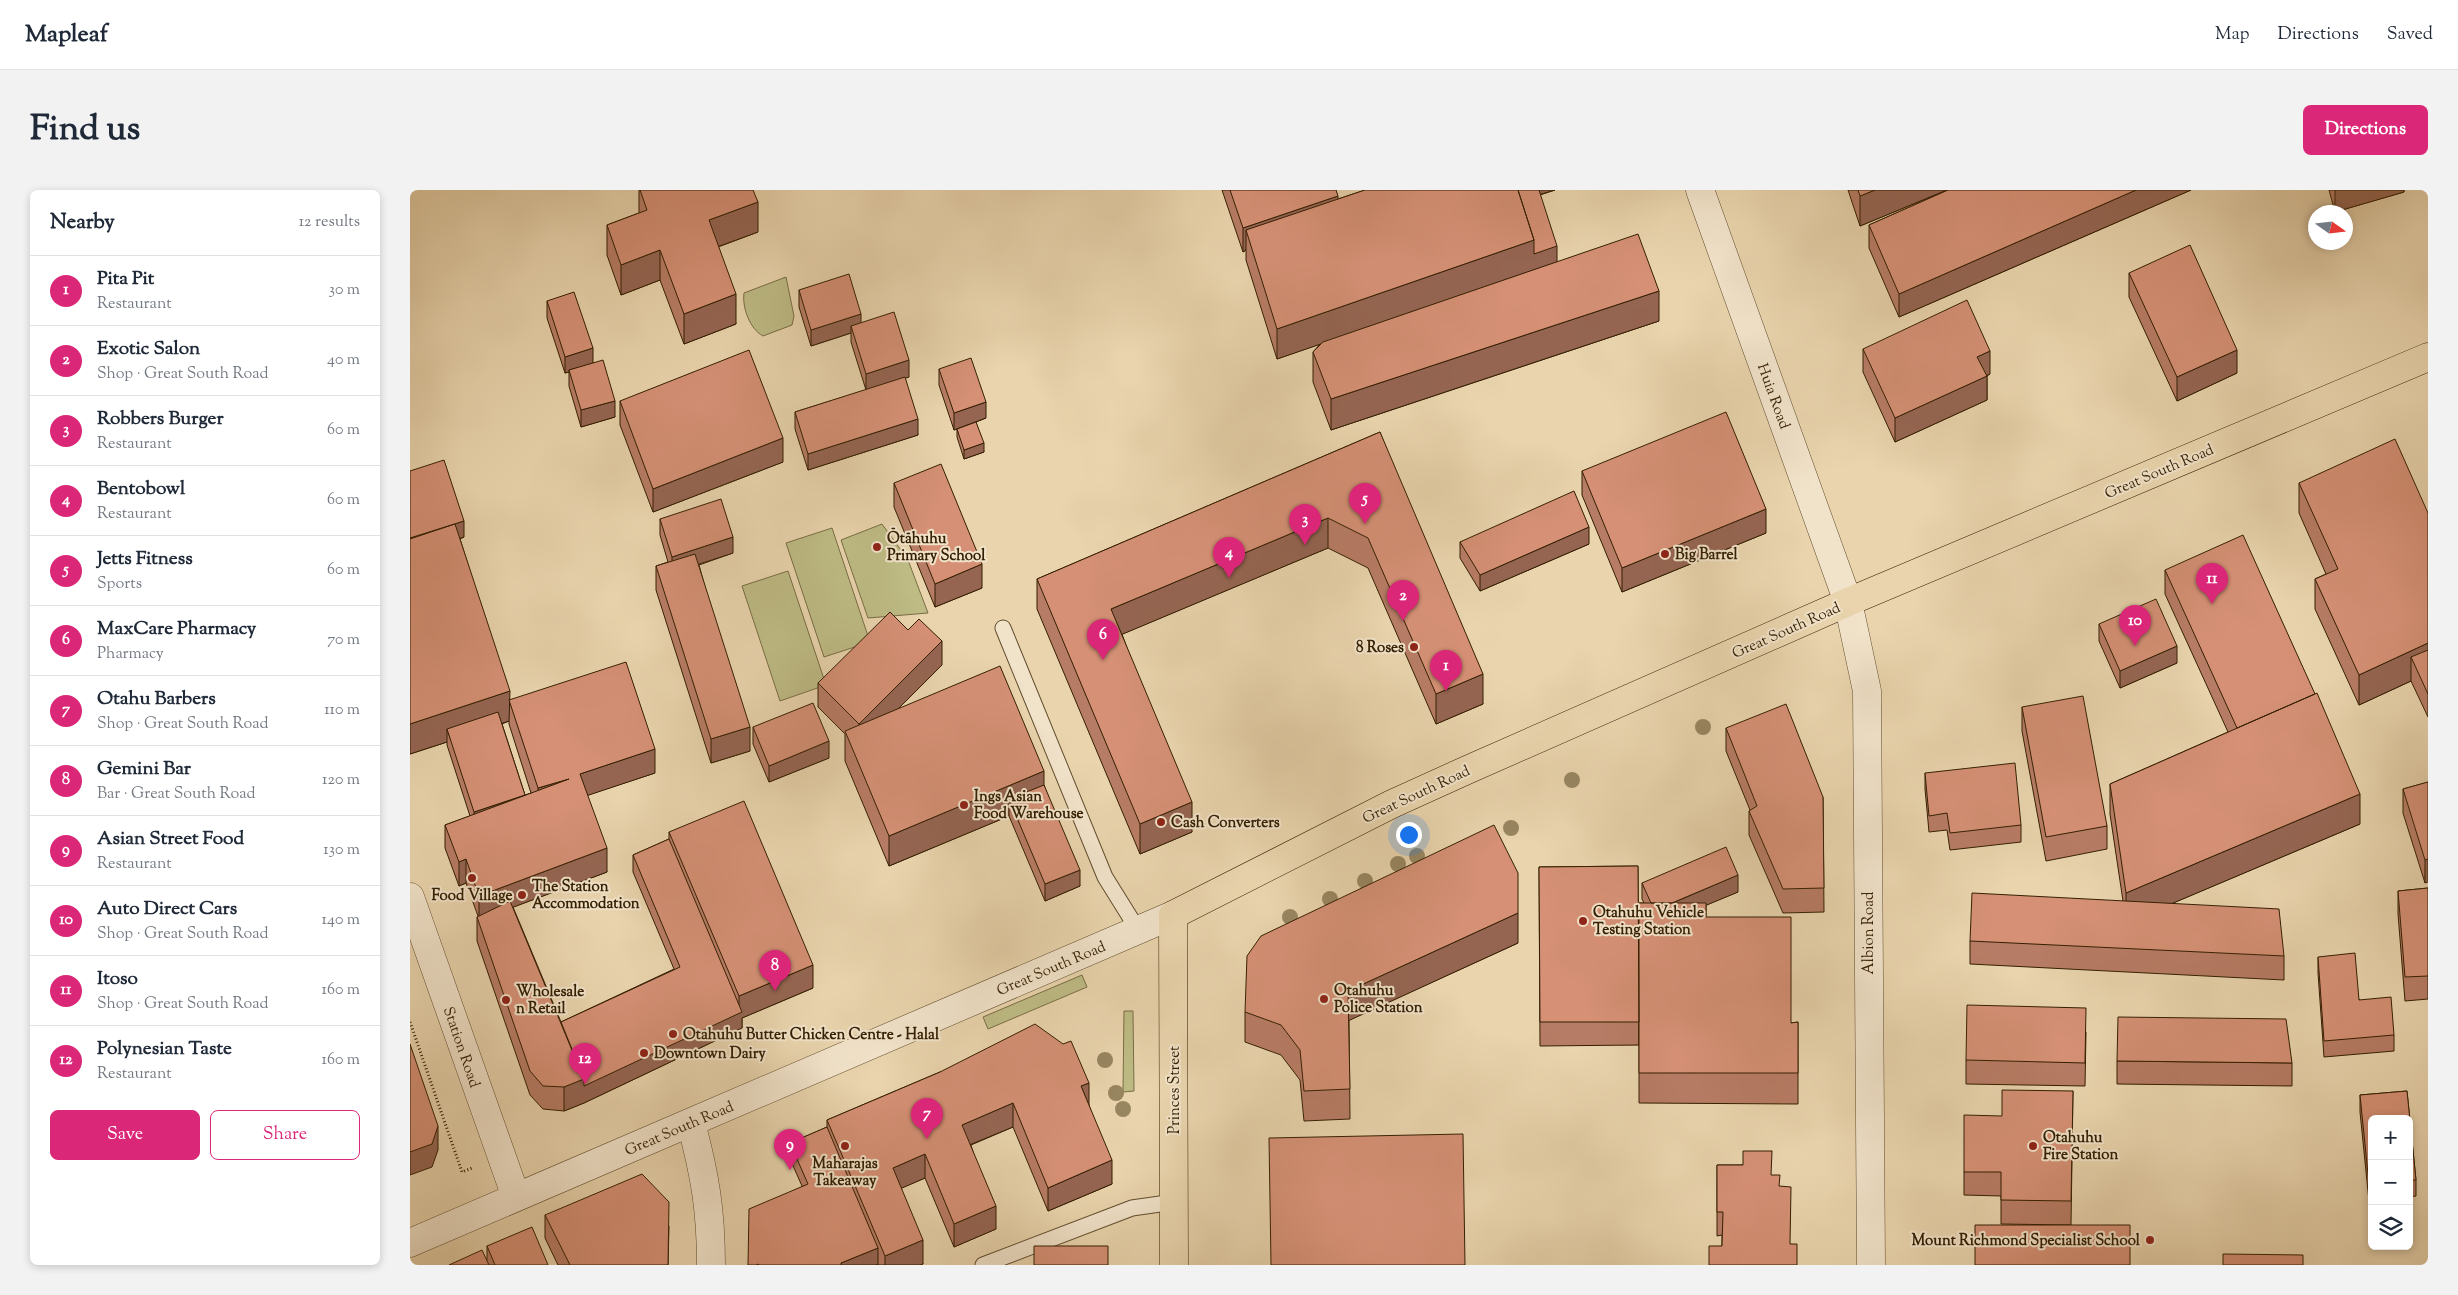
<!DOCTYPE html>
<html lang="en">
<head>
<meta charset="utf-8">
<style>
	body { margin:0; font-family:"Sorts Mill Goudy",serif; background:#f2f2f3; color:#1f2937 }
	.controls { position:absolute; right:15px; bottom:15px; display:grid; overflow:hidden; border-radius:8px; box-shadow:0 2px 8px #0003 }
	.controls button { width:45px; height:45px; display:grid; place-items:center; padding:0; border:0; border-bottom:1px solid #e0e1e3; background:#fff; color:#1f2937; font:25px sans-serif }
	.compass { position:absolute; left:1898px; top:15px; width:45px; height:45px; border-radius:50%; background:#fff; box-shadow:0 2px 8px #0003; rotate:104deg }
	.you { position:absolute; left:998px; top:644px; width:18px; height:18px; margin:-12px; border:4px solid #fff; border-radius:50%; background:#1a73e8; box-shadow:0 0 0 8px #1a73e833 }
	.badge { display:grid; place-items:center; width:32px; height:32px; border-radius:50%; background:#db2777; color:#fff; font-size:16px; font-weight:700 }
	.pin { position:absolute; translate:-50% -41px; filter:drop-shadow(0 1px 2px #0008) }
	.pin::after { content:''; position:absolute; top:26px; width:18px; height:15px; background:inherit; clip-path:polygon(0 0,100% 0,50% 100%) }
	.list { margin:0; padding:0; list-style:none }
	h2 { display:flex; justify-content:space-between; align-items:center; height:65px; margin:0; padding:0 20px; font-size:21px }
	h2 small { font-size:16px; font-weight:400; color:#747a83 }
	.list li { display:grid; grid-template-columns:32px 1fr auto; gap:15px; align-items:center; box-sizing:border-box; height:70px; padding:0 20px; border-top:1px solid #e0e1e3 }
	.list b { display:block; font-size:19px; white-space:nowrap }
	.list p { margin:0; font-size:16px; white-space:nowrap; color:#747a83 }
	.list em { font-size:16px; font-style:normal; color:#747a83 }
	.actions { display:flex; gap:10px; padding:15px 20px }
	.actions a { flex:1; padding:11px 0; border:1px solid #db2777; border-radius:8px; text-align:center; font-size:18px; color:#db2777 }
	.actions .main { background:#db2777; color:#fff }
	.icon { flex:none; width:28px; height:28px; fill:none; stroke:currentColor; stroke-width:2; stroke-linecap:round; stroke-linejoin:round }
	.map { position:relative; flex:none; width:2018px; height:1075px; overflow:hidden; border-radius:8px }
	header { display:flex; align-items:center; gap:30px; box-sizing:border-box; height:70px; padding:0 25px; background:#fff; border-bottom:1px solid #e0e1e3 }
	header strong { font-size:24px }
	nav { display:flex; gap:28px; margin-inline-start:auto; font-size:18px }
	.intro { display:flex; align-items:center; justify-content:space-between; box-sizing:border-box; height:120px; padding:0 30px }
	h1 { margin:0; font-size:35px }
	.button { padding:12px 22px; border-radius:8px; background:#db2777; color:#fff; font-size:18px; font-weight:700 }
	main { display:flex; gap:30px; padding:0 30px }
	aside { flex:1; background:#fff; border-radius:8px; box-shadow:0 2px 8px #0003 }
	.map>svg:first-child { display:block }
</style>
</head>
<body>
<header>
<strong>Mapleaf</strong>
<nav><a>Map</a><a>Directions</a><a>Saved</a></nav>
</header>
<div class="intro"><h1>Find us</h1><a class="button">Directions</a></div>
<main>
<aside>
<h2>Nearby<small>12 results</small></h2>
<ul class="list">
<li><span class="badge">1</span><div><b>Pita Pit</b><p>Restaurant</p></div><em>30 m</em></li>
<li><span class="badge">2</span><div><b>Exotic Salon</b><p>Shop · Great South Road</p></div><em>40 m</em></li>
<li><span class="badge">3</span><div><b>Robbers Burger</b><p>Restaurant</p></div><em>60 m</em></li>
<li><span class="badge">4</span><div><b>Bentobowl</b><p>Restaurant</p></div><em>60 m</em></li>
<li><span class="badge">5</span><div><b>Jetts Fitness</b><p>Sports</p></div><em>60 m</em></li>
<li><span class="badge">6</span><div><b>MaxCare Pharmacy</b><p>Pharmacy</p></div><em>70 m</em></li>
<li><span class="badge">7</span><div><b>Otahu Barbers</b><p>Shop · Great South Road</p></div><em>110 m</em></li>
<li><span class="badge">8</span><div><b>Gemini Bar</b><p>Bar · Great South Road</p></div><em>120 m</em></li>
<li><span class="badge">9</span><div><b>Asian Street Food</b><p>Restaurant</p></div><em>130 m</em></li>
<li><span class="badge">10</span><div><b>Auto Direct Cars</b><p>Shop · Great South Road</p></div><em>140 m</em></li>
<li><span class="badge">11</span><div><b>Itoso</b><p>Shop · Great South Road</p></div><em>160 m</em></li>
<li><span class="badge">12</span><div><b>Polynesian Taste</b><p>Restaurant</p></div><em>160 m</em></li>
</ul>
<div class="actions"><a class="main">Save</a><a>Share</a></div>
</aside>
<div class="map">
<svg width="2018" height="1075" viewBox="0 0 2018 1075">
	<rect width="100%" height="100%" fill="#e9d4ad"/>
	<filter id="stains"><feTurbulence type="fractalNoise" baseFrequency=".004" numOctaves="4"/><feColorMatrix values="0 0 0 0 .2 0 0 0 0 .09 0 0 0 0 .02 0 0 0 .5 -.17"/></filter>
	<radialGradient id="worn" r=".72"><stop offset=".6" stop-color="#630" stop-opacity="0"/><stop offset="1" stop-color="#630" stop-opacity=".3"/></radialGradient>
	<path fill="#bebb85" stroke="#796d44" d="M376,87L384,126L382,135L353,146C340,139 332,118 334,103Z
		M472,334L498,370L518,423L458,428L431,350Z
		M422,338L460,452L414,467L376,353Z
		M378,381L416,495L370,511L332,396Z
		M672,785L677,797L578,839L573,827Z
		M714,821H723L724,901L713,902Z"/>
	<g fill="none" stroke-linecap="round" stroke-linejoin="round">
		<defs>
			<path id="service" d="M593,438L695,687L728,740
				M573,1075L722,1018L764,1012"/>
			<path id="minor" d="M1290,0L1438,412
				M281,933C295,985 301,1021 301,1075"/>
			<path id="tertiary" d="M1438,412L1457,501L1461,1075
				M0,707L106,1007
				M0,1053L763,725"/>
			<path id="primary" d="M764,1075L763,725L982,614L1057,580L1438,412L2018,167"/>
		</defs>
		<use href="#service" stroke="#614c2d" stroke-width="17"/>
		<use href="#minor" stroke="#614c2d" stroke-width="29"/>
		<use href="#tertiary" stroke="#614c2d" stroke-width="29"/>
		<use href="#primary" stroke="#341f02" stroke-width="29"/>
		<path stroke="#341f02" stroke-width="3" stroke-dasharray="1 2.5" stroke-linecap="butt" d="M0,832L52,982L62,978"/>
		<use href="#service" stroke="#f1e3ca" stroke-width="15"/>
		<use href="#minor" stroke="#f1e3ca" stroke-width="28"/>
		<use href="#tertiary" stroke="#f1e3ca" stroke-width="28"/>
		<use href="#primary" stroke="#e9d4ad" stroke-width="28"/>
	</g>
	<g fill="#988661">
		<circle cx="1293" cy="537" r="8"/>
		<circle cx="1162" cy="590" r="8"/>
		<circle cx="1101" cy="638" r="8"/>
		<circle cx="1007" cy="666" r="8"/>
		<circle cx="988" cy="674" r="8"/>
		<circle cx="955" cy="691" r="8"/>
		<circle cx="920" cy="709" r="8"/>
		<circle cx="880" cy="727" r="8"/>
		<circle cx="695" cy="870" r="8"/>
		<circle cx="706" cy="903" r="8"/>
		<circle cx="713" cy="919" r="8"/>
	</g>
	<path fill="#b77c65" stroke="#341f02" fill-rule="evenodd" d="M229,0L348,42L308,57L326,134L274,154L250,90L211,105L197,65V35L229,23Z
		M812,0H926L928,9L955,0H1145L1130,5L1147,72L1249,131L921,240L903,192V162L910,154L867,169L836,70V60L833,62Z
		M1438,0H1537L1450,36Z
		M1538,0H1781L1489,127L1459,58V35Z
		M1919,0H1994V2L1925,22Z
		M1719,83L1827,183L1767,211L1719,107Z
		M389,100L451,132L499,187L495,188L508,245L398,280L385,239V222L456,200L441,152V143L401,156L389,117Z
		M137,111L183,173L205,227L171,237L159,196V182L155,183L137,128Z
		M1453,159L1580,184L1577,186V210L1485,252L1453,182Z
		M529,179L576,228L566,232L574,262L554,269L547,247V239L558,235L544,240L529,195Z
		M210,211L373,272L243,322L210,235Z
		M970,242L1073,514L1026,534L958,378L918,358L712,444L782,642L730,664L627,419V389Z
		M0,281L54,347L50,349L100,510L245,583L177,605L197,682L103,717L151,832L264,779L223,682V665L259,649V642L403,798L332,828V838L174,913L154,921L133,919L120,905L67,751V727L68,726L56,693L49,696L35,658V635L60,626L37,555V552L0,564ZM99,531V534L121,603L115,605L92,534Z
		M1172,281L1356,343L1212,402L1172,305Z
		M484,293L572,398L525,417L484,317Z
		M1889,293L2018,323V527L2001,491L1949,515L1905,419V389L1916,384L1889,323Z
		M250,329L323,363L289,375L340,561L301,573L246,400V376L258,372L250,345Z
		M1050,352L1179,354L1070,401L1050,368Z
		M1755,380L1950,634L1763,713L1874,766V790L1560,774V751L1713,711L1700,624V594L1818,542L1755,404Z
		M1689,434L1767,473L1710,498L1689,451Z
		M532,475L488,519L634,595L670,696L635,711L599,626L479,676L435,571V544L408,517V493Z
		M1612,517L1697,636V659L1636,671L1612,541Z
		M343,537L419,568L359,592L343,554Z
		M1316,538L1413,607L1414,722L1373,723L1339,645V621L1340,620L1316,561Z
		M1515,583L1611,635V652L1540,660L1537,640L1519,642L1515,599Z
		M2018,592L2015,693L1993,623V599Z
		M1228,676L1229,855L1130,856L1129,677Z
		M1232,693L1328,702L1296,715V727L1381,833L1388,832V914L1229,913V713H1234L1232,709Z
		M2018,698V809L1995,811L1988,724V701Z
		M1108,753L939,830L940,929L894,931L890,890L871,865L835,852V822Z
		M1908,767L1984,845V861L1914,867L1908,783Z
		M1676,842L1675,896L1556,894V870Z
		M1707,871L1882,873V896L1707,894Z
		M530,882L679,915L702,994L638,1021L603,937L561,955L586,1039L544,1057L515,988L491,998L513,1074L510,1075H468V1074L466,1075H338L392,996L380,969V953L417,937V930Z
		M1663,901L1661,1035L1591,1034V1006L1554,1005V982L1592,926Z
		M1997,901L2006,990V1006L1999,1007V929H1962V1010L1959,1011L1950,922V905Z
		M1362,961L1312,1056V1045L1307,1046V975H1333Z
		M135,1025L259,1036L258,1075H148L135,1048Z
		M77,1056L138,1075H39L77,1070Z"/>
	<path fill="#956552" stroke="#341f02" d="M1125,0H1145L1125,6Z
		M1465,0H1537L1450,36V6Z
		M1726,0H1781L1489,127V104Z
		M1925,0H1994V2L1925,22Z
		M928,6V30L836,40V60L833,62V38Z
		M348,12V42L299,60V30Z
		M1124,50L1147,56V73L867,169V139Z
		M250,60V90L211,105V75Z
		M1249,101V131L921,240V209Z
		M326,104V134L274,154V124Z
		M451,124V140L441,136V143L401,156V140Z
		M183,158V174L159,180V182L155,183V167Z
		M1827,160V183L1767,211V187Z
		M1580,161V184L1567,190V167Z
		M499,170V187L456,201V184Z
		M1577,186V210L1485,252V228Z
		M205,211V227L171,237V220Z
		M576,212V228L544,240V223Z
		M508,229V245L398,280V264Z
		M373,248V272L243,322V299Z
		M574,253V262L554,269V260Z
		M1356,319V343L1212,402V378Z
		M918,328V358L701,449V419Z
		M54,331V347L0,365V348Z
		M1179,337V354L1070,401V385Z
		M323,347V363L262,383V367Z
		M572,374V398L525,417V394Z
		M532,451V475L449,558V534Z
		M2018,453V483L2001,467V491L1949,515V485Z
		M1767,456V473L1710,498V481Z
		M1073,484V514L1026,534V504Z
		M100,501L99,531L41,551L37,539V552L0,564V534Z
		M340,537V561L301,573V549Z
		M419,551V568L359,592V576Z
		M245,559V583L170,608V584Z
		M634,581V611L599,609V626L479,676V646Z
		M159,589L128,622V598Z
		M1950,604V634L1716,733V703Z
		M116,605L64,639V622Z
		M782,612V642L730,664V634Z
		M197,658V682L69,730V706Z
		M56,669V693L49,696V672Z
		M2018,669V692L2015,693V670Z
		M670,680V696L635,711V694Z
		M1328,685V702L1244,737V721Z
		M1108,723V753L938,831V801Z
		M403,775V798L332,828V838L174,913L154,921V897L329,823V806Z
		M679,893V916L671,896Z
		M603,913V937L552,958V935Z
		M28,936V960L22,977L0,985V962Z
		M515,964V988L483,1002V978Z
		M702,970V994L638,1021V998Z
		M586,1016V1039L544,1057V1034Z
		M513,1050V1074L510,1075H475V1066Z
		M468,1058V1074L466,1075H431V1073Z"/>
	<path fill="#d59075" stroke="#341f02" d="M230,0H343L348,12L299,30L326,104L274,124L250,60L211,75L197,35L237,20Z
		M820,0H926L928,6L833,38Z
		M955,0H1108L1124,50L867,139L836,40Z
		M1108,0H1129L1147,56L1124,64V50Z
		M1448,0H1465L1450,6Z
		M1538,0H1726L1489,104L1459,35Z
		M1228,44L1249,101L921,209L903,162L913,152Z
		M1780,55L1827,160L1767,187L1719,83Z
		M439,84L451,124L401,140L389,100Z
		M164,102L183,158L155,167L137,111Z
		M1557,110L1580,161L1567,167L1577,186L1485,228L1453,159Z
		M484,122L499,170L456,184L441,136Z
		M339,160L373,248L243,299L210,211Z
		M561,168L576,212L544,223L529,179Z
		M193,170L205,211L171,220L159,180Z
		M495,187L508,229L398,264L385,222Z
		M1316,222L1356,319L1212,378L1172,281Z
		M566,232L574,253L554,260L547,239Z
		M970,242L1073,484L1026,504L958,348L918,328L701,419L782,612L730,634L627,389Z
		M1985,249L2018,323V453L1949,485L1905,389L1928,379L1889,293Z
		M34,270L54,331L0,348V281Z
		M531,274L572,374L525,394L484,293Z
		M1164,301L1179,337L1070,385L1050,352Z
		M311,309L323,347L262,367L250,329Z
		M45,334L100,501L0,534V349Z
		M1833,345L1905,504L1827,538L1755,380Z
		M285,364L340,537L301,549L246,376Z
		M1746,409L1767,456L1710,481L1689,434Z
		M480,422L498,440L509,429L532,451L449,534L408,493Z
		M2018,460V504L2001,467Z
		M216,472L245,559L170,584L197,658L69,706L56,669L49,672L35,635L159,589L128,598L99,510Z
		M590,476L634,581L479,646L435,541Z
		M1907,503L1950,604L1716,703L1700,594Z
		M1673,506L1697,636L1636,647L1612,517Z
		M403,513L419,551L359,576L343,537Z
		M1376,514L1413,607L1414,698L1373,699L1339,621L1347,616L1316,538Z
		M88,522L115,605L64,622L37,539Z
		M1605,573L1611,635L1540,643L1537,623L1519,626L1515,583Z
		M2018,592V669L2015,670L1993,599Z
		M634,595L670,680L635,694L599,609Z
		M334,611L403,775L329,806L259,642Z
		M1084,635L1108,683V723L938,801L940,899L894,901L890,860L871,835L835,822L837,766L851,746Z
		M259,649L332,822L174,896V889L151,832L270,777L223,665Z
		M1316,657L1328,685L1262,713H1241L1232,693Z
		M1228,676L1229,832H1130L1129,677Z
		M2018,698V786L1995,787L1988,701Z
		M1562,703L1869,719L1874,766L1560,751Z
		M100,711L174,889L154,897L133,896L120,881L67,727Z
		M1229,713H1296V727H1381V833L1388,832V883H1229Z
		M1945,763L1949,810L1981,807L1984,845L1914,851L1908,767Z
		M1557,815L1676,818L1675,873L1556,870Z
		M1708,827L1876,829L1882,873L1707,871Z
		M625,834L653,854L661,851L679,893L671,896L702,970L638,998L603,913L552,935L586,1016L544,1034L515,964L483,978L513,1050L475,1066L417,930L530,882Z
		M0,854L28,936L22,954L0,962Z
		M1592,900L1663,901L1661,1011L1591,1010V982H1554V925L1592,926Z
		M1997,901L2006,990H1999V929H1962V994H1959L1950,905Z
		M417,937L468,1058L431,1073V1075H349L348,1074L346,1075H338L339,1019L398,994L380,953Z
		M1053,944L1055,1075H861L859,948Z
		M1333,961H1362L1361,985H1370L1369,996L1381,997L1380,1054H1387V1075H1299V1056H1312L1313,1022H1307V975H1333Z
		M232,984L259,1012L258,1075H160L135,1025Z
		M1565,1035H1720V1075H1565Z
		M122,1037L138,1075H85L77,1056Z
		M624,1056H698V1075H624Z
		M72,1060L79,1075H39Z
		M1813,1064L1893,1065V1075H1813Z"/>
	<g fill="#8f2418" stroke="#f1e3ca" stroke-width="2">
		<circle cx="467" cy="357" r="5"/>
		<circle cx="1255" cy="364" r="5"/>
		<circle cx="1004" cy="457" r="5"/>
		<circle cx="554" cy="615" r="5"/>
		<circle cx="751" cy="632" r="5"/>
		<circle cx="62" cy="688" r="5"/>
		<circle cx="112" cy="705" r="5"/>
		<circle cx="1173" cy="731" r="5"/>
		<circle cx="914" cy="809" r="5"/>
		<circle cx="96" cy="810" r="5"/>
		<circle cx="263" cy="844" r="5"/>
		<circle cx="234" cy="863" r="5"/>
		<circle cx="435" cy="956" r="5"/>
		<circle cx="1623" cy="956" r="5"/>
		<circle cx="1740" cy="1050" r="5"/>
	</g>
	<g text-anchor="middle" stroke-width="4" stroke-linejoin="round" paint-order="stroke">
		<g font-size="15" fill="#341f02" stroke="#f1e3ca">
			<text transform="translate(1364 206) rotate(70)" y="5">Huia Road</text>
			<text transform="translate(1749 281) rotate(-23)" y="5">Great South Road</text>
			<text transform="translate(1376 440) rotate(-24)" y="5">Great South Road</text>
			<text transform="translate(1006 604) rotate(-25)" y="5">Great South Road</text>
			<text transform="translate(1458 743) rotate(-90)" y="5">Albion Road</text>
			<text transform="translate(641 778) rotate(-23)" y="5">Great South Road</text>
			<text transform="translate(52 857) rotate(71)" y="5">Station Road</text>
			<text transform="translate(764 900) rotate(-90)" y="5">Princes Street</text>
			<text transform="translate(269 938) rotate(-23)" y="5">Great South Road</text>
		</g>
		<g font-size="15" font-weight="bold" fill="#341f02" stroke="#f1e3ca" text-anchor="start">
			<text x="477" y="353">Ōtāhuhu<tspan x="477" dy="17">Primary School</tspan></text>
			<text x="1265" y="369">Big Barrel</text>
			<text x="994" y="462" text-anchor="end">8 Roses</text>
			<text x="564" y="611">Ings Asian<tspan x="564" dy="17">Food Warehouse</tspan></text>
			<text x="761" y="637">Cash Converters</text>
			<text x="122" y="701">The Station<tspan x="122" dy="17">Accommodation</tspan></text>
			<text x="62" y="710" text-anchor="middle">Food Village</text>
			<text x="1183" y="727">Otahuhu Vehicle<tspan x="1183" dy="17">Testing Station</tspan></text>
			<text x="924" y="805">Otahuhu<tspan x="924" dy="17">Police Station</tspan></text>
			<text x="106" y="806">Wholesale<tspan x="106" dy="17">n Retail</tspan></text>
			<text x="273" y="849">Otahuhu Butter Chicken Centre - Halal</text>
			<text x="244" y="868">Downtown Dairy</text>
			<text x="1633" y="952">Otahuhu<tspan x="1633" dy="17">Fire Station</tspan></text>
			<text x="435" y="978" text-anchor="middle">Maharajas<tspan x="435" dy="17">Takeaway</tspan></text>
			<text x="1730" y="1055" text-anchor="end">Mount Richmond Specialist School</text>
		</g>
	</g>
	<rect width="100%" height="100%" filter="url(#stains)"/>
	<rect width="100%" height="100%" fill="url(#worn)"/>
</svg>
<div class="controls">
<button>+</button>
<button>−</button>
<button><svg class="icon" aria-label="layers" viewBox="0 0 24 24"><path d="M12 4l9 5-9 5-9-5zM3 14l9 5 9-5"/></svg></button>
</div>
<svg class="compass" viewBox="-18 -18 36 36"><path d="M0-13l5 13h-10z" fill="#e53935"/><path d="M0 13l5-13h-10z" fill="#747a83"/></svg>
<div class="you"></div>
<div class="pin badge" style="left:1036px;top:501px">1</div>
<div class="pin badge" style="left:993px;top:431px">2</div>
<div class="pin badge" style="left:895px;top:355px">3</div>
<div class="pin badge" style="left:819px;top:388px">4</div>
<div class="pin badge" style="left:955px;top:334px">5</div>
<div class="pin badge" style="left:693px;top:470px">6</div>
<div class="pin badge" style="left:517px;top:949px">7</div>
<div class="pin badge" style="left:365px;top:801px">8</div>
<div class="pin badge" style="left:380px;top:980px">9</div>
<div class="pin badge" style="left:1725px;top:456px">10</div>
<div class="pin badge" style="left:1802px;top:414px">11</div>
<div class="pin badge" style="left:175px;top:894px">12</div>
</div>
</main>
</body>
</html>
